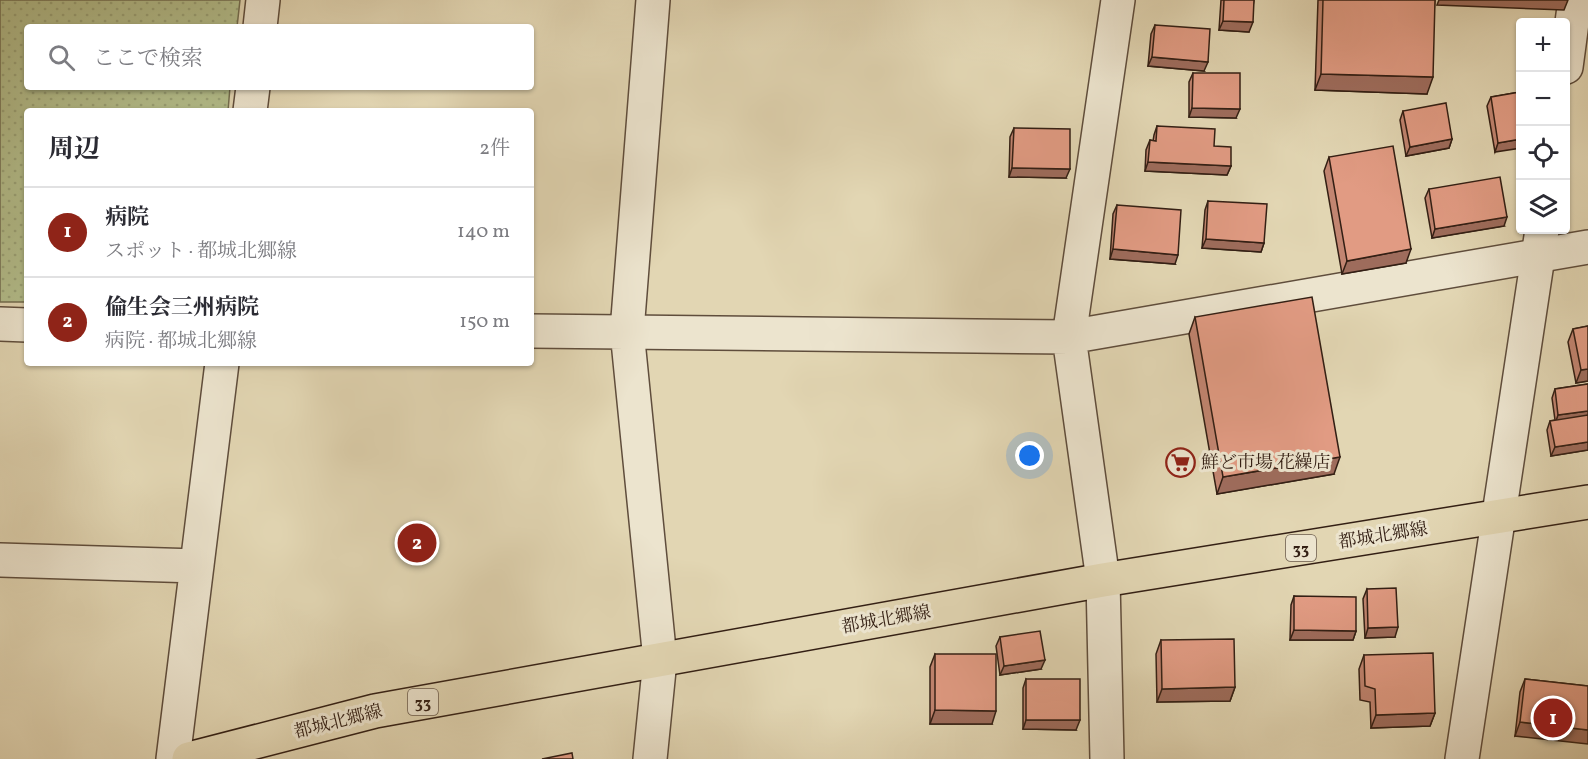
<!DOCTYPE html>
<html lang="ja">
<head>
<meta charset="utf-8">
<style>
	body { margin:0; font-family:Vollkorn,"Noto Serif JP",serif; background:#f2f2f3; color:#2b2b33 }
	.controls { position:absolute; right:18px; top:18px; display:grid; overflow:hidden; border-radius:6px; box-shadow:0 2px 4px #0004 }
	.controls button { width:54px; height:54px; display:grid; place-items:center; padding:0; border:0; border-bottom:2px solid #e1e1e2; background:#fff; color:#2b2b33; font:30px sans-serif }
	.you { position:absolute; left:1030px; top:456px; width:21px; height:21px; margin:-15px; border:4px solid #fff; border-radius:50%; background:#1a73e8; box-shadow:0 0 0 9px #1a73e833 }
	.badge { display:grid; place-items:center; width:39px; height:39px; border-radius:50%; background:#8f2418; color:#fff; font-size:20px; font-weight:700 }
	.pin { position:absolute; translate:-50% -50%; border:3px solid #fff; box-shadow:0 2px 6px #0006 }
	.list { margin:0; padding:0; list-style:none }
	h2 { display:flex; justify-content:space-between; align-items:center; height:78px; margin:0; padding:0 24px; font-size:26px }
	h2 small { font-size:20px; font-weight:400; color:#7c7c81 }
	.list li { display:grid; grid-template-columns:39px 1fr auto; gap:18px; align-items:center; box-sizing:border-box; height:90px; padding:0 24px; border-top:2px solid #e1e1e2 }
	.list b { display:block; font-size:22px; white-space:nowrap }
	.list p { margin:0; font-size:20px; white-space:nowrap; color:#7c7c81 }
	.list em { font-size:20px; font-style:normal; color:#7c7c81 }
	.icon { flex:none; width:33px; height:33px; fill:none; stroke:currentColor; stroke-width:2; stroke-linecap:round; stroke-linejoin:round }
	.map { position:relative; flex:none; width:1588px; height:759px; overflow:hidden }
	.search { position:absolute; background:#fff; box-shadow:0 2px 4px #0004; left:24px; top:24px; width:510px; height:66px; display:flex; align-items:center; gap:15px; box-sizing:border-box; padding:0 21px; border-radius:6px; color:#7c7c81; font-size:22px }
	.panel { position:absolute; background:#fff; box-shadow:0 2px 4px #0004; left:24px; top:108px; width:510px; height:258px; border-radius:6px }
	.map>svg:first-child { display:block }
</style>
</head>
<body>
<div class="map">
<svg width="1588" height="759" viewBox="0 0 1588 759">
	<defs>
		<pattern id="grass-dots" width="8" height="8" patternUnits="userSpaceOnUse" patternTransform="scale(1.5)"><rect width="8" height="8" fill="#b3be8c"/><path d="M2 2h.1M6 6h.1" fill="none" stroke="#9aa378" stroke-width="1.8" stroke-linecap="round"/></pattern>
	</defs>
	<rect width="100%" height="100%" fill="#e2d6b3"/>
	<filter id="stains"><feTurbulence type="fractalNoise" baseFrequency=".00333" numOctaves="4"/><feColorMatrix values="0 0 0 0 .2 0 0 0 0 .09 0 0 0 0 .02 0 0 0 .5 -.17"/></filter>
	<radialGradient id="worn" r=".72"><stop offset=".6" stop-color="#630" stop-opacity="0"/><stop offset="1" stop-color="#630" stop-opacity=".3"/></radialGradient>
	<path fill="url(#grass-dots)" stroke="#736e50" stroke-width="1.5" d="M0,0H240L237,27H27V87H230L228,111H27V302H0Z"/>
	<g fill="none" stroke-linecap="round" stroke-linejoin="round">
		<defs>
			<path id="minor" d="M260,27L263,0
				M250,111L253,87
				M0,324L27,325
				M531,331L1069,337L1588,247
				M0,560L197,566
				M173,759L222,363
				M650,759L660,660L627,331L653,0
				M1107,759L1103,580L1069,337L1118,0"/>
			<path id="tertiary" d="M1566,67L1575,0
				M1462,759L1542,230"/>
			<path id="primary" d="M189,759L375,711L1103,580L1588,502"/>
		</defs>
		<use href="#minor" stroke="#5f4d3c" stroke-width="36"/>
		<use href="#tertiary" stroke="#5f4d3c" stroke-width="36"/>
		<use href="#primary" stroke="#331f14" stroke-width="36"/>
		<use href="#minor" stroke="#ece4ce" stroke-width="33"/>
		<use href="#tertiary" stroke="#ece4ce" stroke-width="33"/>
		<use href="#primary" stroke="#e2d6b3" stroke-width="33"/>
	</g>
	<path fill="#c28571" stroke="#331f14" stroke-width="1.5" d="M1221,0H1254L1249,32L1219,30Z
		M1318,0H1435L1427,94L1315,90Z
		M1155,25L1204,71L1148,66L1151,34Z
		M1193,73L1236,118L1189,117V82Z
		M1520,92L1495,152L1487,106L1491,97Z
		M1403,111L1452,139L1449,148L1406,156L1400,120Z
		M1157,126L1214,146L1231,166L1227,175L1145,171L1146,150L1150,140L1153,141L1154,135Z
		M1014,128L1066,178L1009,177L1010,137Z
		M1329,157L1406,263L1342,274L1324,171Z
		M1429,189L1504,226L1432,238L1425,198Z
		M1208,201L1264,243L1261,252L1202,248L1205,210Z
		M1117,205L1175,264L1110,259L1113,214Z
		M1195,317L1334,474L1217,494L1189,334Z
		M1588,326V381L1576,383L1568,342L1573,329Z
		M1588,384V450L1551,456L1547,430L1550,421L1555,420L1552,398L1555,389Z
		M1367,589L1395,637L1365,638L1363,599Z
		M1294,596L1356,631L1353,640H1290L1291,605Z
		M1000,637L1041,669L1000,675L996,646Z
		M1161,640L1235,687L1230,701L1157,702L1156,654Z
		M935,654L992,724H930V667Z
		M1364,655L1435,713L1430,726L1371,728L1370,702L1360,700L1359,669Z
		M1026,679L1076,730L1023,729V688Z
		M1525,679L1588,686L1515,736L1520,692Z"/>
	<path fill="#9e6c5c" stroke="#331f14" stroke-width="1.5" d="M1439,0H1568L1564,10L1437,5Z
		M1223,21L1253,22L1249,32L1219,30Z
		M1152,57L1208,62L1204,71L1148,66Z
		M1321,74L1433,77L1427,94L1315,90Z
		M1192,108L1240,109L1236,118L1189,117Z
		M1452,139L1449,148L1406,156L1410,147Z
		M1521,139V148L1495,152L1498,143Z
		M1148,162L1231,166L1227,175L1145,171Z
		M1012,168L1070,169L1066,178L1009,177Z
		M1507,217L1504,226L1432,238L1435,229Z
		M1206,239L1264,243L1261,252L1202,248Z
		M1113,249L1178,255L1175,264L1110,259Z
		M1411,249L1406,263L1342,274L1347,261Z
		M1588,369V381L1576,383L1581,370Z
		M1588,411V419L1555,424L1558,415Z
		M1588,442V450L1551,456L1555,447Z
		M1340,457L1334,474L1217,494L1223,477Z
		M1398,627L1395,637L1365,638L1368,628Z
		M1294,630L1356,631L1353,640H1290Z
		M1045,660L1041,669L1000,675L1004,666Z
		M1235,687L1230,701L1157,702L1162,689Z
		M935,710L996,711L992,724H930Z
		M1435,713L1430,726L1371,728L1376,715Z
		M1026,720H1080L1076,730L1023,729Z
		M1520,722L1588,730V744L1515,736Z"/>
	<path fill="#e19b83" stroke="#331f14" stroke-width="1.5" d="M1224,0H1254L1253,22L1223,21Z
		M1323,0H1435L1433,77L1321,74Z
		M1155,25L1210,29L1208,62L1152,57Z
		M1193,73H1240V109L1192,108Z
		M1520,92L1521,139L1498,143L1491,97Z
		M1446,103L1452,139L1410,147L1403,111Z
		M1157,126L1215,129L1214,146L1231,147V166L1148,162L1150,140L1156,141Z
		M1014,128L1070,129V169L1012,168Z
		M1393,146L1411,249L1347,261L1329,157Z
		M1500,177L1507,217L1435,229L1429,189Z
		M1208,201L1267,204L1264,243L1206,239Z
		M1117,205L1181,210L1178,255L1113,249Z
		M1312,297L1340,457L1223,477L1195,317Z
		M1588,326V369L1581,370L1573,329Z
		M1588,384V411L1558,415L1555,389Z
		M1588,415V442L1555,447L1550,421Z
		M1396,588L1398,627L1368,628L1367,589Z
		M1294,596L1356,597V631L1294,630Z
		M1040,631L1045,660L1004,666L1000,637Z
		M1234,639L1235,687L1162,689L1161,640Z
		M1433,653L1435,713L1376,715L1375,689L1365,686L1364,655Z
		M935,654H996V711L935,710Z
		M1026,679H1080V720H1026Z
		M1525,679L1588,686V730L1520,722Z
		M572,753L573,759H542Z"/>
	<defs>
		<symbol id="supermarket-ring" viewBox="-11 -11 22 22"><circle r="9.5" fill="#ece4ce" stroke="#8f2418" stroke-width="1.5"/><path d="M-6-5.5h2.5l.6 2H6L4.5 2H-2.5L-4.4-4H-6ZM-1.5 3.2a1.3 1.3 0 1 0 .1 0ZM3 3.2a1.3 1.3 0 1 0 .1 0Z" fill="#8f2418"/></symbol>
	</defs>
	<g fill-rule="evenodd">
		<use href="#supermarket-ring" x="1164" y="446" width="33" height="33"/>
	</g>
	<g text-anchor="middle" stroke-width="6" stroke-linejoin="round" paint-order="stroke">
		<g fill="#ece4ce" stroke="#6a5a4c" stroke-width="1.5">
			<rect x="1286" y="535" width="30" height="26" rx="4.5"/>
			<rect x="408" y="689" width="30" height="26" rx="4.5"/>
		</g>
		<g font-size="16" font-weight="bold" fill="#331f14">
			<text x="1301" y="554">33</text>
			<text x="423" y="708">33</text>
		</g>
		<g font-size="18" fill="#331f14" stroke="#ece4ce" text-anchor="start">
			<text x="1201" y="468">鮮ど市場 花繰店</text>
		</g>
		<g font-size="18" fill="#331f14" stroke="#ece4ce">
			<text transform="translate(1383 535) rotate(-9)" y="6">都城北郷線</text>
			<text transform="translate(886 619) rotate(-10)" y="6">都城北郷線</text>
			<text transform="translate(338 721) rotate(-14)" y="6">都城北郷線</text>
		</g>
	</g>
	<rect width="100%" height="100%" filter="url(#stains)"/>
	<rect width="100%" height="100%" fill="url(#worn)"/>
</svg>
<div class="controls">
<button>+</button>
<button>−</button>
<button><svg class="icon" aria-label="locate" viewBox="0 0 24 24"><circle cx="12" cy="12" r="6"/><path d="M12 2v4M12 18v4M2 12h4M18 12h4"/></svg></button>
<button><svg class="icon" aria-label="layers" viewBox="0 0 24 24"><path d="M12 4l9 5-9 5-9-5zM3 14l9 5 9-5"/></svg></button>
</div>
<div class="you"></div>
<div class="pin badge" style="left:1553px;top:718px">1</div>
<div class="pin badge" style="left:417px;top:543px">2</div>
<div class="search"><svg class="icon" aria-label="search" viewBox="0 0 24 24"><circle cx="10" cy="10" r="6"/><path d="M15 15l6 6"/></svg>ここで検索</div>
<section class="panel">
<h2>周辺<small>2件</small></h2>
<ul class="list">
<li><span class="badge">1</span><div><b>病院</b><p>スポット · 都城北郷線</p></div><em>140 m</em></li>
<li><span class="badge">2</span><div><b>倫生会三州病院</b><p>病院 · 都城北郷線</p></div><em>150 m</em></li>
</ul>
</section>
</div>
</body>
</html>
